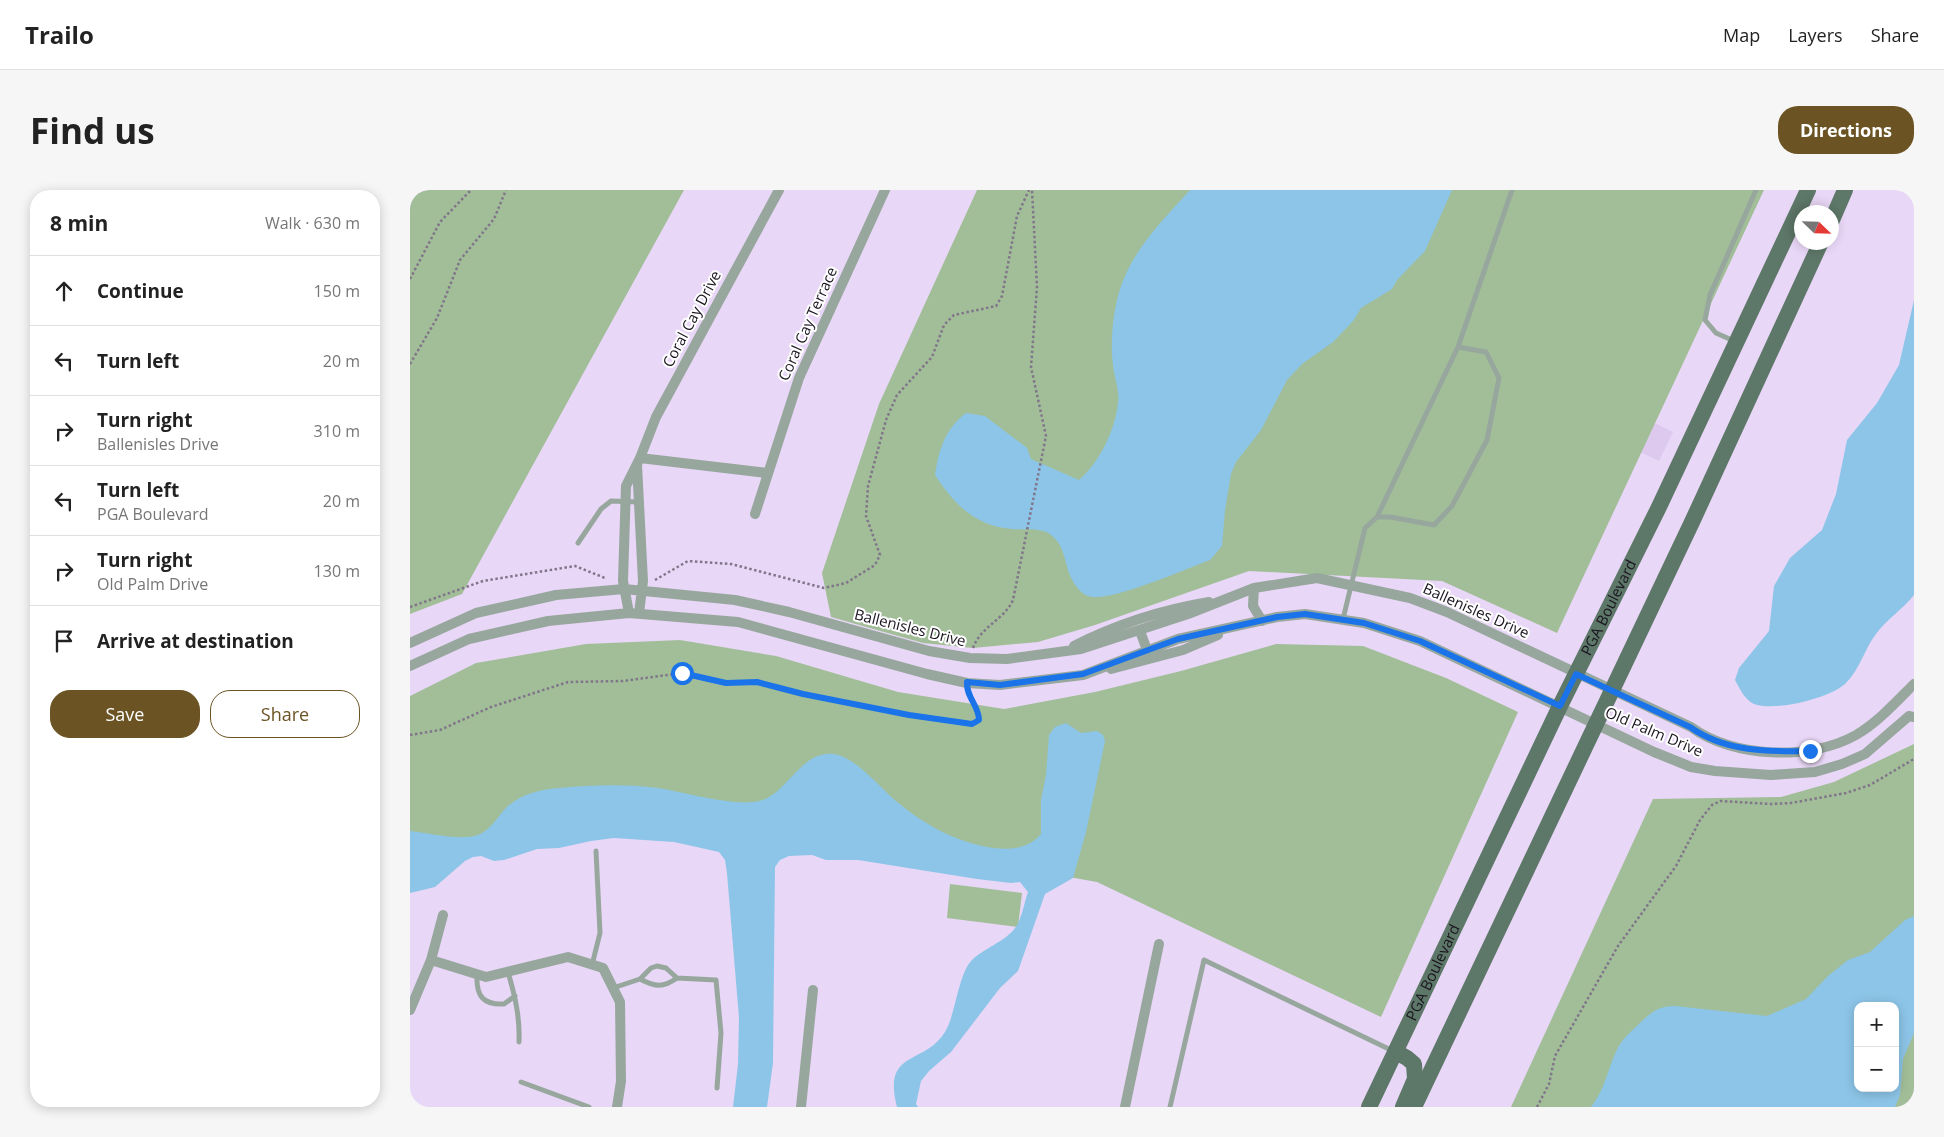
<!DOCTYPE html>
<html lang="en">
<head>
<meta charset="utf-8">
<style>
	body { margin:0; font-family:"Open Sans",sans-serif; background:#f6f6f6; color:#222 }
	.controls { position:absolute; right:15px; bottom:15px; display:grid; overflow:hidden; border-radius:10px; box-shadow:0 2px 12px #0003 }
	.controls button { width:45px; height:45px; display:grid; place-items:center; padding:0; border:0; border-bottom:1px solid #e0e0e0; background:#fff; color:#222; font:25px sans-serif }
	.compass { position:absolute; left:1384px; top:15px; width:45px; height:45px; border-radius:50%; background:#fff; box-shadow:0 2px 12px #0003; rotate:113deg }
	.stop { position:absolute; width:15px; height:15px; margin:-11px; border:4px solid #1a73e8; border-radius:50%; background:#fff }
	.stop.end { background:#1a73e8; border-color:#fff; box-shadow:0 1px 5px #0008 }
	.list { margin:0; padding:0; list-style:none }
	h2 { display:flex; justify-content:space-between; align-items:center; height:65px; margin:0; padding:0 20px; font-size:21px }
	h2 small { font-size:16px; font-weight:400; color:#767676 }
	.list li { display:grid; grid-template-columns:32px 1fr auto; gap:15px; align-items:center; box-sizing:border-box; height:70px; padding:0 20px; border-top:1px solid #e0e0e0 }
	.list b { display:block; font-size:19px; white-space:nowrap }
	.list p { margin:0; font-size:16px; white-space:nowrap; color:#767676 }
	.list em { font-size:16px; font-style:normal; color:#767676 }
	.actions { display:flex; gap:10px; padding:15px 20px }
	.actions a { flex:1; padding:11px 0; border:1px solid #6b5323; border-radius:20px; text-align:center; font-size:18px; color:#6b5323 }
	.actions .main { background:#6b5323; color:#fff }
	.icon { flex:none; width:28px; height:28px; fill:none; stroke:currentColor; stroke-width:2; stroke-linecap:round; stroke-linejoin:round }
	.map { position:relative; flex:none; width:1504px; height:917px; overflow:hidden; border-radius:20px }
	header { display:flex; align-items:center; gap:30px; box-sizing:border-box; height:70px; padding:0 25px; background:#fff; border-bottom:1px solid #e0e0e0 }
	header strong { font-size:24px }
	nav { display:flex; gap:28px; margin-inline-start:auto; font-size:18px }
	.intro { display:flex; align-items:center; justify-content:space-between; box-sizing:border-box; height:120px; padding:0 30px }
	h1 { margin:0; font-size:35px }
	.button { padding:12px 22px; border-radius:20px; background:#6b5323; color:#fff; font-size:18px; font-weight:700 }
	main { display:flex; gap:30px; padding:0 30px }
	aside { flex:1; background:#fff; border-radius:20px; box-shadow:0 2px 12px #0003 }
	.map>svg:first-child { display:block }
</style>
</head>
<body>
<header>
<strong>Trailo</strong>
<nav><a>Map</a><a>Layers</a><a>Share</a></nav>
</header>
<div class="intro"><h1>Find us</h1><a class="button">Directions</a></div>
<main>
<aside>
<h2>8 min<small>Walk · 630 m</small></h2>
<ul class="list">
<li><svg class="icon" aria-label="ahead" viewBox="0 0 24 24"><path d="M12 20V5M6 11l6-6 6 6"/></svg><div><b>Continue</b></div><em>150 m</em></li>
<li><svg class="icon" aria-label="left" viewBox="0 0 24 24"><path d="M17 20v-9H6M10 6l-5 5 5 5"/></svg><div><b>Turn left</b></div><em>20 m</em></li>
<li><svg class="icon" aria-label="right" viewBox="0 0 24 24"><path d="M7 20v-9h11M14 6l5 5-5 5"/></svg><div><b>Turn right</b><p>Ballenisles Drive</p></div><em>310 m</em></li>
<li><svg class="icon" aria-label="left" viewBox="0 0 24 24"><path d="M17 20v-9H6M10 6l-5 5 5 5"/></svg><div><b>Turn left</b><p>PGA Boulevard</p></div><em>20 m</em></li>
<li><svg class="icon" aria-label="right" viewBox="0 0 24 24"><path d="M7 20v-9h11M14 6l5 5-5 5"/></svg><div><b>Turn right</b><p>Old Palm Drive</p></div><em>130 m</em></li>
<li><svg class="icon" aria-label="arrive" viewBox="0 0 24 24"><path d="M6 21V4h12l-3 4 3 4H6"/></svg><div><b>Arrive at destination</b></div></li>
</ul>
<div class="actions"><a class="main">Save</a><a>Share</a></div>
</aside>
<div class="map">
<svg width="1504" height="917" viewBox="0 0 1504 917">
	<rect width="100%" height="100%" fill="#e8d7f6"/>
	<path fill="#ddc9ee" d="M1236,229L1263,242L1249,271L1222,258Z"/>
	<path fill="#a1be98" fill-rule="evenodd" d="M0,0H274L52,404L0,424Z
		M567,0H1354L1147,443L1032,391L839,381L685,435L628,452L563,458L513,453L421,427L412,383L469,214Z
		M270,450L366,466L488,502L594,519L685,502L771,481L866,454L953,456L1036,488L1108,522L971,827L687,692L409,642L300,636L0,660V506L66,473L176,454Z
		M1504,554V917H1101L1243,609L1371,607L1424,592ZM1448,816H1485V898H1448Z
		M540,694L612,703L608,737L537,728Z"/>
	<path fill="#8dc5e8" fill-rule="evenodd" d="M780,0H1042L1015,61L987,90L982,99L951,118L944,130L923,152L892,174L877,190L851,240L826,272L821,284L815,320L812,356L800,370C778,378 697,414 678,406C669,403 662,391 659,383C654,368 653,350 636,342C626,338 612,340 602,339C565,336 544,314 525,285C529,259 535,239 556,223L575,226L617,258L621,269L669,290C690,272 705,240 708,213C710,201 704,187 703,175C700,152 703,121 710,99C723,59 753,30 780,0Z
		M1504,110V405C1493,419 1477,429 1466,444C1455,458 1450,479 1436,493C1421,508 1365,522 1344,514C1335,510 1330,499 1325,490L1329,478L1359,441L1364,396L1380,368L1412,340L1426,304L1437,250L1467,213L1489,175Z
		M656,533L671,543L687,541L693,545L695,551L676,642L663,688L635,704L608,781L590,798L541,862L519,881L511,891L506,914L508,917H487C472,859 514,876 535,842C546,824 548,784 562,770C573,759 596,751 605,738C612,729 614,713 618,702L610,692L601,693L567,689L448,670H416L402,665L379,666L370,670L365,677L363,873L357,917H323L328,874L329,828L317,683L315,670L309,662L264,652L204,648L181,651L149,658L127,659L94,670L84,671L71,666L63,667L55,671L25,697L0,703V641C18,643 51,651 68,645C79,641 87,628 95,619C108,605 130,599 150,598C182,595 215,594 248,598C274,602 324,617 349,611C377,605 390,561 423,564C445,566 469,597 486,611C515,635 545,652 583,658C601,660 618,659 631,644V610L636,585L639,545L645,537Z
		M1504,726V843L1493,869L1490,905L1485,917H1181C1194,901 1197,882 1205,864C1211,849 1221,842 1232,831C1243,821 1249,816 1265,816L1357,826L1396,809L1418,786L1438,770L1460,762L1495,730ZM1448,816H1485V898H1448Z"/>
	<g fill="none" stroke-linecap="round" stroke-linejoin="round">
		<path stroke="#81758a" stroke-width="2.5" stroke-dasharray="2.5 2.5" stroke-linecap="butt" d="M0,89L30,32L61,0
			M0,174L27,128L50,70L84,29L96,0
			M245,390L278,371L321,374L414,398L436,393L465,375L470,365L456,326L458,296L476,230L487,205L522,167L534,135L544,125L586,116L592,106L607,26L619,0
			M0,417L73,391L165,376L195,388
			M563,458C571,436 594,430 603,410L636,246L621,177L627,97L622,0
			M0,545L30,540L81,517L158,492L213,491L272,483L316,493L347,492L393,504L499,525L562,534L569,530V523L559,505
			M1127,917L1139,894L1145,866L1208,756L1266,676L1290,630L1302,615L1311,611L1361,614L1381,613L1436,603L1460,595L1504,569"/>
		<path stroke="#98a79e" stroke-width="5" d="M1324,151L1306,143L1295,130L1300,105L1346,0
			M967,327L1048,157
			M168,353L191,319L201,311L229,312
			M933,429L955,338L967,327H980L1024,335L1042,316L1077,250L1089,188L1076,162L1048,157L1102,0
			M182,775L190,743L186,661
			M98,782C105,806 110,827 109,852
			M67,785C66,806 73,815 94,814L105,806
			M267,788L306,790L311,843L307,898
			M203,798L230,789L241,778L247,776L256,778L267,788C253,798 245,797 230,789
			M111,892L179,917
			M760,917L794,770L983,861"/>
		<path stroke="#98a79e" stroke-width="10" d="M230,268L357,283
			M227,275L233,391L229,423
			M345,324L389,188L475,0
			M844,398L843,416L852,431
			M219,423L213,391L216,296L230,268L246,227L369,0
			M730,441L737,460
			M0,453L66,423L146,405L214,399L325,410L379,422L519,461L560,468L597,469L671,459L778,424L844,398L907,388L1000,408L1037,422L1281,537C1323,568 1400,571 1446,545C1468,532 1486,512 1504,494
			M664,456C707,434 751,420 799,412
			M0,476L59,449L138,431L219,423L328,432L517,484L557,493L590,495L673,485L768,449L867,427L895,424L954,433L1010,451L1244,562L1281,577L1305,581L1361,585L1405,582L1432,574L1455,564L1499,526L1504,527
			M701,479L773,460L808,445
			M21,770L76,787L158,767L193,778L210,812L211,891L207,917
			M0,820L21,770L33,725
			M391,917L403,800
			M715,917L749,754"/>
		<g stroke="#5d7768" stroke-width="16">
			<path d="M1422,30L1435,0"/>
			<path d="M986,862L997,868L1004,874L1005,889L993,917"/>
			<path id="s1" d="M959,917L1150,516L1248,319L1398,0"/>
			<path d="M1004,917L1282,332L1411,52"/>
		</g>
	</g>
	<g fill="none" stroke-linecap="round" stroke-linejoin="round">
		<path stroke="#1a73e8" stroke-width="6" d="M272,483L316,493L347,492L393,504L499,525L562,534L569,530C569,516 556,507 557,492L590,495L673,484L768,449L867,427L895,424L954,433L1010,451L1150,516L1166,484L1280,537C1315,562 1359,562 1400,561"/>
	</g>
	<g text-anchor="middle" stroke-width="4" stroke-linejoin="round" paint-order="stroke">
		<g font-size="15" fill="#1b1520" stroke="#fff">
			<text transform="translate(282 129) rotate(-62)" y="5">Coral Cay Drive</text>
			<text transform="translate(398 134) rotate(-66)" y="5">Coral Cay Terrace</text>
			<text dy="5" stroke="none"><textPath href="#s1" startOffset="554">PGA Boulevard</textPath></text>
			<text transform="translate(1066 421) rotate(24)" y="5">Ballenisles Drive</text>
			<text transform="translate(500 438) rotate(14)" y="5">Ballenisles Drive</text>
			<text transform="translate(1244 542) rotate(23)" y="5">Old Palm Drive</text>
			<text dy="5" stroke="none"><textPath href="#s1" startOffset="149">PGA Boulevard</textPath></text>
		</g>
	</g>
</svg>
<div class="controls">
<button>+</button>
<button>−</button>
</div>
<svg class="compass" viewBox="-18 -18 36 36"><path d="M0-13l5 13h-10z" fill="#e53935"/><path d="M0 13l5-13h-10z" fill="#767676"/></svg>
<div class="stop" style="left:272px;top:483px"></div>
<div class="stop end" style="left:1400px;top:561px"></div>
</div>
</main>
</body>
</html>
